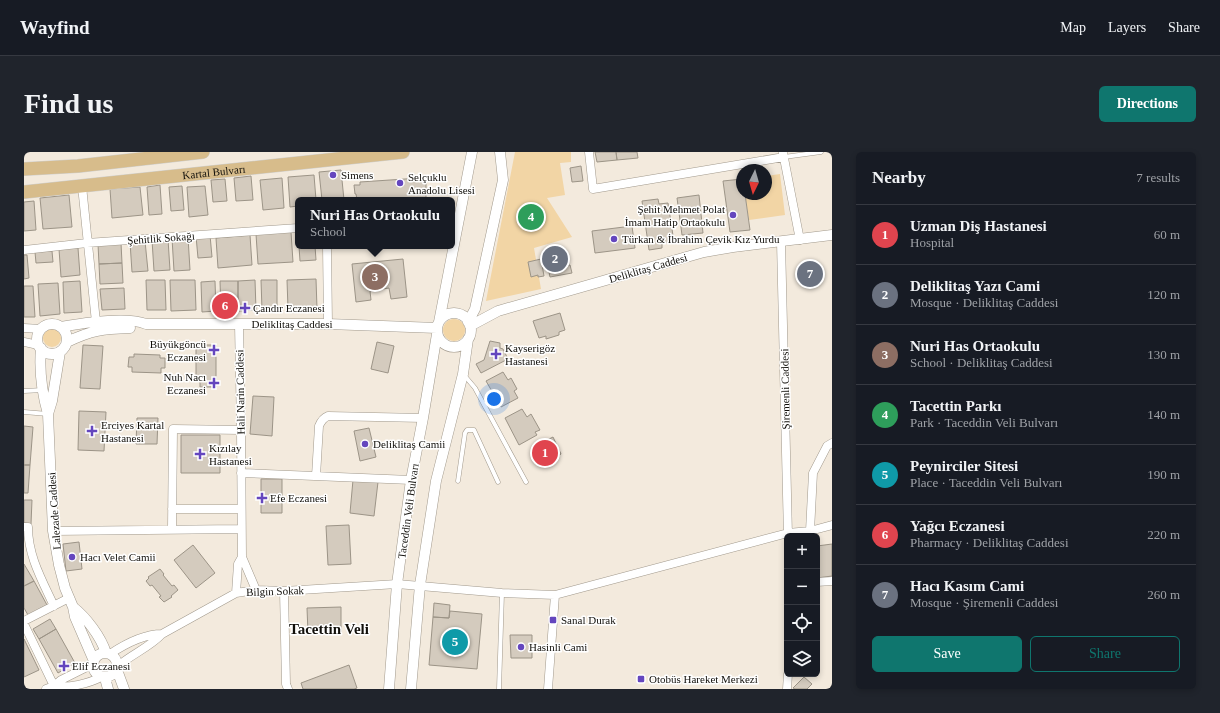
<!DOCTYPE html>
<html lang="en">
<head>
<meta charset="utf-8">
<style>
	body { margin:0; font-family:Georgia,serif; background:#20242c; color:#f1f3f6 }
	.controls { position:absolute; right:12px; bottom:12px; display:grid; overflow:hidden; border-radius:6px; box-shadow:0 2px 6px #0003 }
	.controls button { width:36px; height:36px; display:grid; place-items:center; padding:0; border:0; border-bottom:1px solid #363941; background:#171b24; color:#f1f3f6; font:20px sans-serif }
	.compass { position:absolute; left:712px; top:12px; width:36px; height:36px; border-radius:50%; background:#171b24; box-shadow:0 2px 6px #0003; rotate:185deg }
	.you { position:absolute; left:470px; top:247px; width:14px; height:14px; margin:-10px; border:3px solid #fff; border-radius:50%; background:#1a73e8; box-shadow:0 0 0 6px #1a73e833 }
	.badge { display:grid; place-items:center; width:26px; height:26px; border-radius:50%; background:#0f766e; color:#fff; font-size:13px; font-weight:700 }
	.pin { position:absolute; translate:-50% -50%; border:2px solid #fff; box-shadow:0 1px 4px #0006 }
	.popup { position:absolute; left:271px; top:45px; width:160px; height:52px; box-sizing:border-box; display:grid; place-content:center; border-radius:6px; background:#171b24; filter:drop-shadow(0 1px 3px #0005); font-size:13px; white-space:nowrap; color:#9ea1a6 }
	.popup b { font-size:15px; color:#f1f3f6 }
	.popup::after { content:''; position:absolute; left:50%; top:100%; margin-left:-8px; border:8px solid transparent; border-top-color:#171b24 }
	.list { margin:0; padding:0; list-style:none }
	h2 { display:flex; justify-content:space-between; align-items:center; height:52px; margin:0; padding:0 16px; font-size:17px }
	h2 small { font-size:13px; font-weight:400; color:#9ea1a6 }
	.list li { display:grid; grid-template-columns:26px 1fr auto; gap:12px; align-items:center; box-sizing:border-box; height:60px; padding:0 16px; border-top:1px solid #363941 }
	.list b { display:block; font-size:15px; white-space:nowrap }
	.list p { margin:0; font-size:13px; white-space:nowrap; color:#9ea1a6 }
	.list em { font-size:13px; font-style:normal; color:#9ea1a6 }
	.actions { display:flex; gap:8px; padding:12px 16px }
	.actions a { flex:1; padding:9px 0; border:1px solid #0f766e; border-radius:6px; text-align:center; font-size:14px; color:#0f766e }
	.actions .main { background:#0f766e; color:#fff }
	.icon { flex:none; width:22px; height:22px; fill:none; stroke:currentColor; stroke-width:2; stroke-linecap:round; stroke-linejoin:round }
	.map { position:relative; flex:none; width:808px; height:537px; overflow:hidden; border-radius:6px }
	header { display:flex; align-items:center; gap:24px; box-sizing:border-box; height:56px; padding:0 20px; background:#171b24; border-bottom:1px solid #363941 }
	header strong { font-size:19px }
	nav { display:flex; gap:22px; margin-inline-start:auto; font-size:14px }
	.intro { display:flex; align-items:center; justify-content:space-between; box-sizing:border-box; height:96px; padding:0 24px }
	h1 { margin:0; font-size:28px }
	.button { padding:10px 18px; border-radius:6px; background:#0f766e; color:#fff; font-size:14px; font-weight:700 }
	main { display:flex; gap:24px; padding:0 24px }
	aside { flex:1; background:#171b24; border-radius:6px; box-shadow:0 2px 6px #0003 }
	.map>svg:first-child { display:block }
</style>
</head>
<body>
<header>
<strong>Wayfind</strong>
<nav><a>Map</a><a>Layers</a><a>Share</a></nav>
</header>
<div class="intro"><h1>Find us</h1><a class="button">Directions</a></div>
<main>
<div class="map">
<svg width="808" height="537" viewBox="0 0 808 537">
	<rect width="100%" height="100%" fill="#f3eadd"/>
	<path fill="#f2d5a5" d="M491,0H547V10L536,11L541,43L523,46L548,85L510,96L517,137L462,149Z
		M756,22L761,63L725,68L721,42H742V24Z
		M419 178a11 11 0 1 1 22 0a11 11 0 1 1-22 0Z
		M19 186a9 9 0 1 1 18 0a9 9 0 1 1-18 0Z"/>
	<path fill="#d4cbbe" stroke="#9c9487" d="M571,0H592L593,8L573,10Z
		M592,0H613L614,6L593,8Z
		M557,14L559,29L548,30L546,16Z
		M317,18L320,48H298L295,20Z
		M290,23L292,48H274V54L266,55L264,25Z
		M227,24L229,48L212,49L210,26Z
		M258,26L260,56L239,58L236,28Z
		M396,26V30L402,29V48H333L332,42H331L330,33H336V30Z
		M201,27L203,49L189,50L187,28Z
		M718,27V42H721L726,78L706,80L699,29Z
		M136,33L138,62L125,63L123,35Z
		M158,34L160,58L147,59L145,35Z
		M181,34L184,63L165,65L163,35Z
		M116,35L119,63L88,66L86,37Z
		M45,43L48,75L19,77L16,46Z
		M675,43L679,81L658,83L653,46Z
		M634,47L635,52L644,51L650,90L638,91V96L625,98L618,49Z
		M10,49L12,78L0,79V50Z
		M608,74L611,96L571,101L568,79Z
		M267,80L269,110L234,112L232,82Z
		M186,83L188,105L174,106L172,84Z
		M226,83L228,113L194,116L192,86Z
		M164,85L166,118L150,119L148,86Z
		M144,87L146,118L130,119L128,88Z
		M121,89L124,119L108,120L106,90Z
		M97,91L98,111L75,112L74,92Z
		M275,94H291L292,108L276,109Z
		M54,96L56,123L37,125L35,97Z
		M538,98L541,114L546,113L548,121L526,125L521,102Z
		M28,99L29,110L12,111L11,100Z
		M0,103H3L5,126L0,127Z
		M379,107L383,145L367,147L365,136L346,139L347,148L332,150L328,112Z
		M517,107L520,124L514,125V123L507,125L504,110Z
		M98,111L99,131L76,132L75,112Z
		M791,111L795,129L781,133L777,115Z
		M292,127L293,157H264L263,128Z
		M122,128H141L142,158H123Z
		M146,128H171L172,158L147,159Z
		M231,128L232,158L214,159V129Z
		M237,128H253V158H238Z
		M56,129L58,160L40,161L39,130Z
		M191,129L192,159L178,160L177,130Z
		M196,129H214V159H197Z
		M34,131L36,162L16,164L14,132Z
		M0,134H9L11,165H0Z
		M100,136L101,157L78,158L76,137Z
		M536,161L541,178L535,180V183L522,187V184L515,186L509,169Z
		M466,189L476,191V196L479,197L484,207L457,221L452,212L460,208Z
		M353,190L370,194L364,221L347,217Z
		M59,193L79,194L76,237L56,236Z
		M172,193H192V235H176V229H172Z
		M110,202L136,203V206H141V216H137V221L108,220V215H104L105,205H110Z
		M479,220L484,228L487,226L493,237L490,239L494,246L477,255L462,229Z
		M229,244L250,245L248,284L226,282Z
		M498,257L503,265L507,262L516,278L511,280L513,283L495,293L481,266Z
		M55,259L82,260L80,299L54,298Z
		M113,266H134L133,292H112Z
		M0,274L9,275L6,313H0Z
		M345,276L352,305L336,309L330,279Z
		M157,283H196V321H157Z
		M529,285L537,302L530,306L529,303L516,310L508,296Z
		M0,313H6L4,341H0Z
		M237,327H258V361H237Z
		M329,328L354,330L350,364L326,361Z
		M0,348H8L7,372L0,371Z
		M325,373L327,412L304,413L302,374Z
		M55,390L58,417L42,419L39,392Z
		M808,392V424L793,426V394Z
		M169,393L191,421L172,436L150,408Z
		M0,412L10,429L0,434Z
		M136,417L140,422L139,423L148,434L150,433L154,438L147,444L148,445L140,450L135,445L137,444L128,433L126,434L122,429L125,426L124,425Z
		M10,429L23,453L4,463L0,456V434Z
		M410,451L426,453L425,466L409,465Z
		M317,455V480L284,481L283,456Z
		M426,459L458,462L453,517L405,513L409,465L425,466Z
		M26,467L32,477L15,487L9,477Z
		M32,477L51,511L34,521L15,487Z
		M486,483H508V506H487Z
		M0,487L15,518L0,525Z
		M325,513L333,536L330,537H279L277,531Z
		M780,525L788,532L783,537H771L769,536Z"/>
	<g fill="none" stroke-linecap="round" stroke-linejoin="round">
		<defs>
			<path id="service" d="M760,5L797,0
				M440,223L451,236L502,330
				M0,239L19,238
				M0,260L24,262
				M434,329L441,281L443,278H450L474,330
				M475,537L478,441"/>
			<path id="minor" d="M565,0L569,37L760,5
				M759,1L776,88
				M58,34L72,170
				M757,90L764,384
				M303,94L304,172
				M0,98L63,91L274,76
				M215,172L217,278L218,405L232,438
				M0,176L17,177
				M0,190L14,193
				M217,321L387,328
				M292,324L295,274C297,269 299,266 304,264L399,266
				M148,357H217
				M0,375H4C4,404 18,428 30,454
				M148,377L149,277L217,278
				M29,379L217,377
				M786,379L789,321L803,294L808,291
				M793,430L808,429
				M260,439L262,532L264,537
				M212,441L214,412L218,405
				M0,469L45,446
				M0,472L30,534
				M86,502C101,492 120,482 138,482
				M94,514C108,502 126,495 138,482L212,441L232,438L260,439L373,432L478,441L531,443L764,381L786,379L808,373
				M30,534C45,536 64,532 77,525
				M22,537L30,534L37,528L69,512
				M524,537L531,443
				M763,537L764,522"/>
			<path id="tertiary" d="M413 178a17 17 0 1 1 34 0a17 17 0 1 1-34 0Z
				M415,170L448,0
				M444,170L451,157L479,28L476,0
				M13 187a15 15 0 1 1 30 0a15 15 0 1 1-30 0Z
				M446,174L474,159L680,100L709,95L808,83
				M37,175C59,171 102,164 122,172H304L413,176
				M43,190C68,178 79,177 106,176
				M17,196C15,218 18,241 24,262L29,379L35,413L41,436L49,455L51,465L70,509
				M24,262L28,249L36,200
				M49,455C62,465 77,485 82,501
				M69 513a12 12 0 1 1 24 0a12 12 0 1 1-24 0Z
				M93,518L100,537
				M81,526L84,537
				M365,537L373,432L387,328L399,266L413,182
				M387,537L396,433L412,329L439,222L444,187"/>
			<g id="primary">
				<path d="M0,17L54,14L179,0"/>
				<path id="s1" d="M0,40L379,0"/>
			</g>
		</defs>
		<use href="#service" stroke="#a1998c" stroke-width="5"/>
		<use href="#minor" stroke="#a1998c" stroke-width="9"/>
		<use href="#tertiary" stroke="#a1998c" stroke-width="11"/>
		<use href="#primary" stroke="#cfcfce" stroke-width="14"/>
		<use href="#service" stroke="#fff" stroke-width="4"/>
		<use href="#minor" stroke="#fff" stroke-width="8"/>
		<use href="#tertiary" stroke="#fff" stroke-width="10"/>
		<use href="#primary" stroke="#d7bc8b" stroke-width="13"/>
	</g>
	<g fill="#6446be" stroke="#fff" stroke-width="1.5">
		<circle cx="309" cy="23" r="4"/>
		<circle cx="376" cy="31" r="4"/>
		<circle cx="709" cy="63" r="4"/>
		<circle cx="590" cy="87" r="4"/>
		<path d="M219 150h4v4h4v4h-4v4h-4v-4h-4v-4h4z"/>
		<path d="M188 192h4v4h4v4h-4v4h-4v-4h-4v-4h4z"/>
		<path d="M470 196h4v4h4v4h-4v4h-4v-4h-4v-4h4z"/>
		<path d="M188 225h4v4h4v4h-4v4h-4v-4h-4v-4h4z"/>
		<path d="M66 273h4v4h4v4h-4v4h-4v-4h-4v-4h4z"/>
		<circle cx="341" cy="292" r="4"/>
		<path d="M174 296h4v4h4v4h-4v4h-4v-4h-4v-4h4z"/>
		<path d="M236 340h4v4h4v4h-4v4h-4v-4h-4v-4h4z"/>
		<circle cx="48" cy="405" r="4"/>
		<rect x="525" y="464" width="8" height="8" rx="2"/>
		<circle cx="497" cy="495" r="4"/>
		<path d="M38 508h4v4h4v4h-4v4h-4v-4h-4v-4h4z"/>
		<rect x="613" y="523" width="8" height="8" rx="2"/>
	</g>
	<g text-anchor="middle" stroke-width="3" stroke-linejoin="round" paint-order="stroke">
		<g font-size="11" fill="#110f0a" stroke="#fff">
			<text dy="4" stroke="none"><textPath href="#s1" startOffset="191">Kartal Bulvarı</textPath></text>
			<text transform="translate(137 86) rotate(-4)" y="4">Şehitlik Sokağı</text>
			<text transform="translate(624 116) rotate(-16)" y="4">Deliklitaş Caddesi</text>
			<text x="268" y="176">Deliklitaş Caddesi</text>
			<text transform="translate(761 237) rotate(-91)" y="4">Şiremenli Caddesi</text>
			<text transform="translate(216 240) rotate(-91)" y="4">Hali Narin Caddesi</text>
			<text transform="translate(30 359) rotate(-94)" y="4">Lalezade Caddesi</text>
			<text transform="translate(384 359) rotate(-82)" y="4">Taceddin Veli Bulvarı</text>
			<text transform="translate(251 439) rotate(-2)" y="4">Bilgin Sokak</text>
		</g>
		<g font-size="11" fill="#110f0a" stroke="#fff" text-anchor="start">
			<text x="317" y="27">Simens</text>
			<text x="384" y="29">Selçuklu<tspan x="384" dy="13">Anadolu Lisesi</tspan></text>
			<text x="701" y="61" text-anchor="end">Şehit Mehmet Polat<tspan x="701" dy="13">İmam Hatip Ortaokulu</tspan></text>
			<text x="598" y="91">Türkan &amp; İbrahim Çevik Kız Yurdu</text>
			<text x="229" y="160">Çandır Eczanesi</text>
			<text x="182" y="196" text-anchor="end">Büyükgöncü<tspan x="182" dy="13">Eczanesi</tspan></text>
			<text x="481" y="200">Kayserigöz<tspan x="481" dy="13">Hastanesi</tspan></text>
			<text x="182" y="229" text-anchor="end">Nuh Nacı<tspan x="182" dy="13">Eczanesi</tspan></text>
			<text x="77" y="277">Erciyes Kartal<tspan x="77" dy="13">Hastanesi</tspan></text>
			<text x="349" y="296">Deliklitaş Camii</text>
			<text x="185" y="300">Kızılay<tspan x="185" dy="13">Hastanesi</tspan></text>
			<text x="246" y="350">Efe Eczanesi</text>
			<text x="56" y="409">Hacı Velet Camii</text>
			<text x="537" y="472">Sanal Durak</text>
			<text x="505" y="499">Hasinli Cami</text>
			<text x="48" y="518">Elif Eczanesi</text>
			<text x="625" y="531">Otobüs Hareket Merkezi</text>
		</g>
		<g font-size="15" font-weight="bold" fill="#110f0a" stroke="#fff">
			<text x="305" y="482">Tacettin Veli</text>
		</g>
	</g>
</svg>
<div class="controls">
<button>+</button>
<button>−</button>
<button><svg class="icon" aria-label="locate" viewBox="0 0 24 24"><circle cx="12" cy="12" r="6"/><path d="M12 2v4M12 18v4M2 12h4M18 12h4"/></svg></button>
<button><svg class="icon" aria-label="layers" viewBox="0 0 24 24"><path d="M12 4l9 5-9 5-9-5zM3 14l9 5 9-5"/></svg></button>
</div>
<svg class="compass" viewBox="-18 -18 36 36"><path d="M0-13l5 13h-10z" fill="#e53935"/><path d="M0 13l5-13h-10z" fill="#9ea1a6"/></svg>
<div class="you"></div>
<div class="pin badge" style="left:521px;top:301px;background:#e0444e">1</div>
<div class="pin badge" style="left:531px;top:107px;background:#6b7280">2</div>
<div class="pin badge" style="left:351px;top:125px;background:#8d6e63">3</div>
<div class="popup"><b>Nuri Has Ortaokulu</b>School</div>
<div class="pin badge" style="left:507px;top:65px;background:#2e9e5b">4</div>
<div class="pin badge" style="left:431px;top:490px;background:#0f9aa8">5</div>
<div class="pin badge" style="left:201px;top:154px;background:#e0444e">6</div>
<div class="pin badge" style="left:786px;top:122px;background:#6b7280">7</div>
</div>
<aside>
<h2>Nearby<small>7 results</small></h2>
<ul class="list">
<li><span class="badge" style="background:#e0444e">1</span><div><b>Uzman Diş Hastanesi</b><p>Hospital</p></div><em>60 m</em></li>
<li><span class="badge" style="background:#6b7280">2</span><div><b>Deliklitaş Yazı Cami</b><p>Mosque · Deliklitaş Caddesi</p></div><em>120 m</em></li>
<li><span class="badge" style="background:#8d6e63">3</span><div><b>Nuri Has Ortaokulu</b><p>School · Deliklitaş Caddesi</p></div><em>130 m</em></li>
<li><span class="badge" style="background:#2e9e5b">4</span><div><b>Tacettin Parkı</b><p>Park · Taceddin Veli Bulvarı</p></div><em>140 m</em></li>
<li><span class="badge" style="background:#0f9aa8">5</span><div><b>Peynirciler Sitesi</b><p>Place · Taceddin Veli Bulvarı</p></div><em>190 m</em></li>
<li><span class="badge" style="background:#e0444e">6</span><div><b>Yağcı Eczanesi</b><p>Pharmacy · Deliklitaş Caddesi</p></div><em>220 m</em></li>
<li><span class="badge" style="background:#6b7280">7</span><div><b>Hacı Kasım Cami</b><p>Mosque · Şiremenli Caddesi</p></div><em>260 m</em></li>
</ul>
<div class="actions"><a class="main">Save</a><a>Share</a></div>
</aside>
</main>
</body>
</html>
